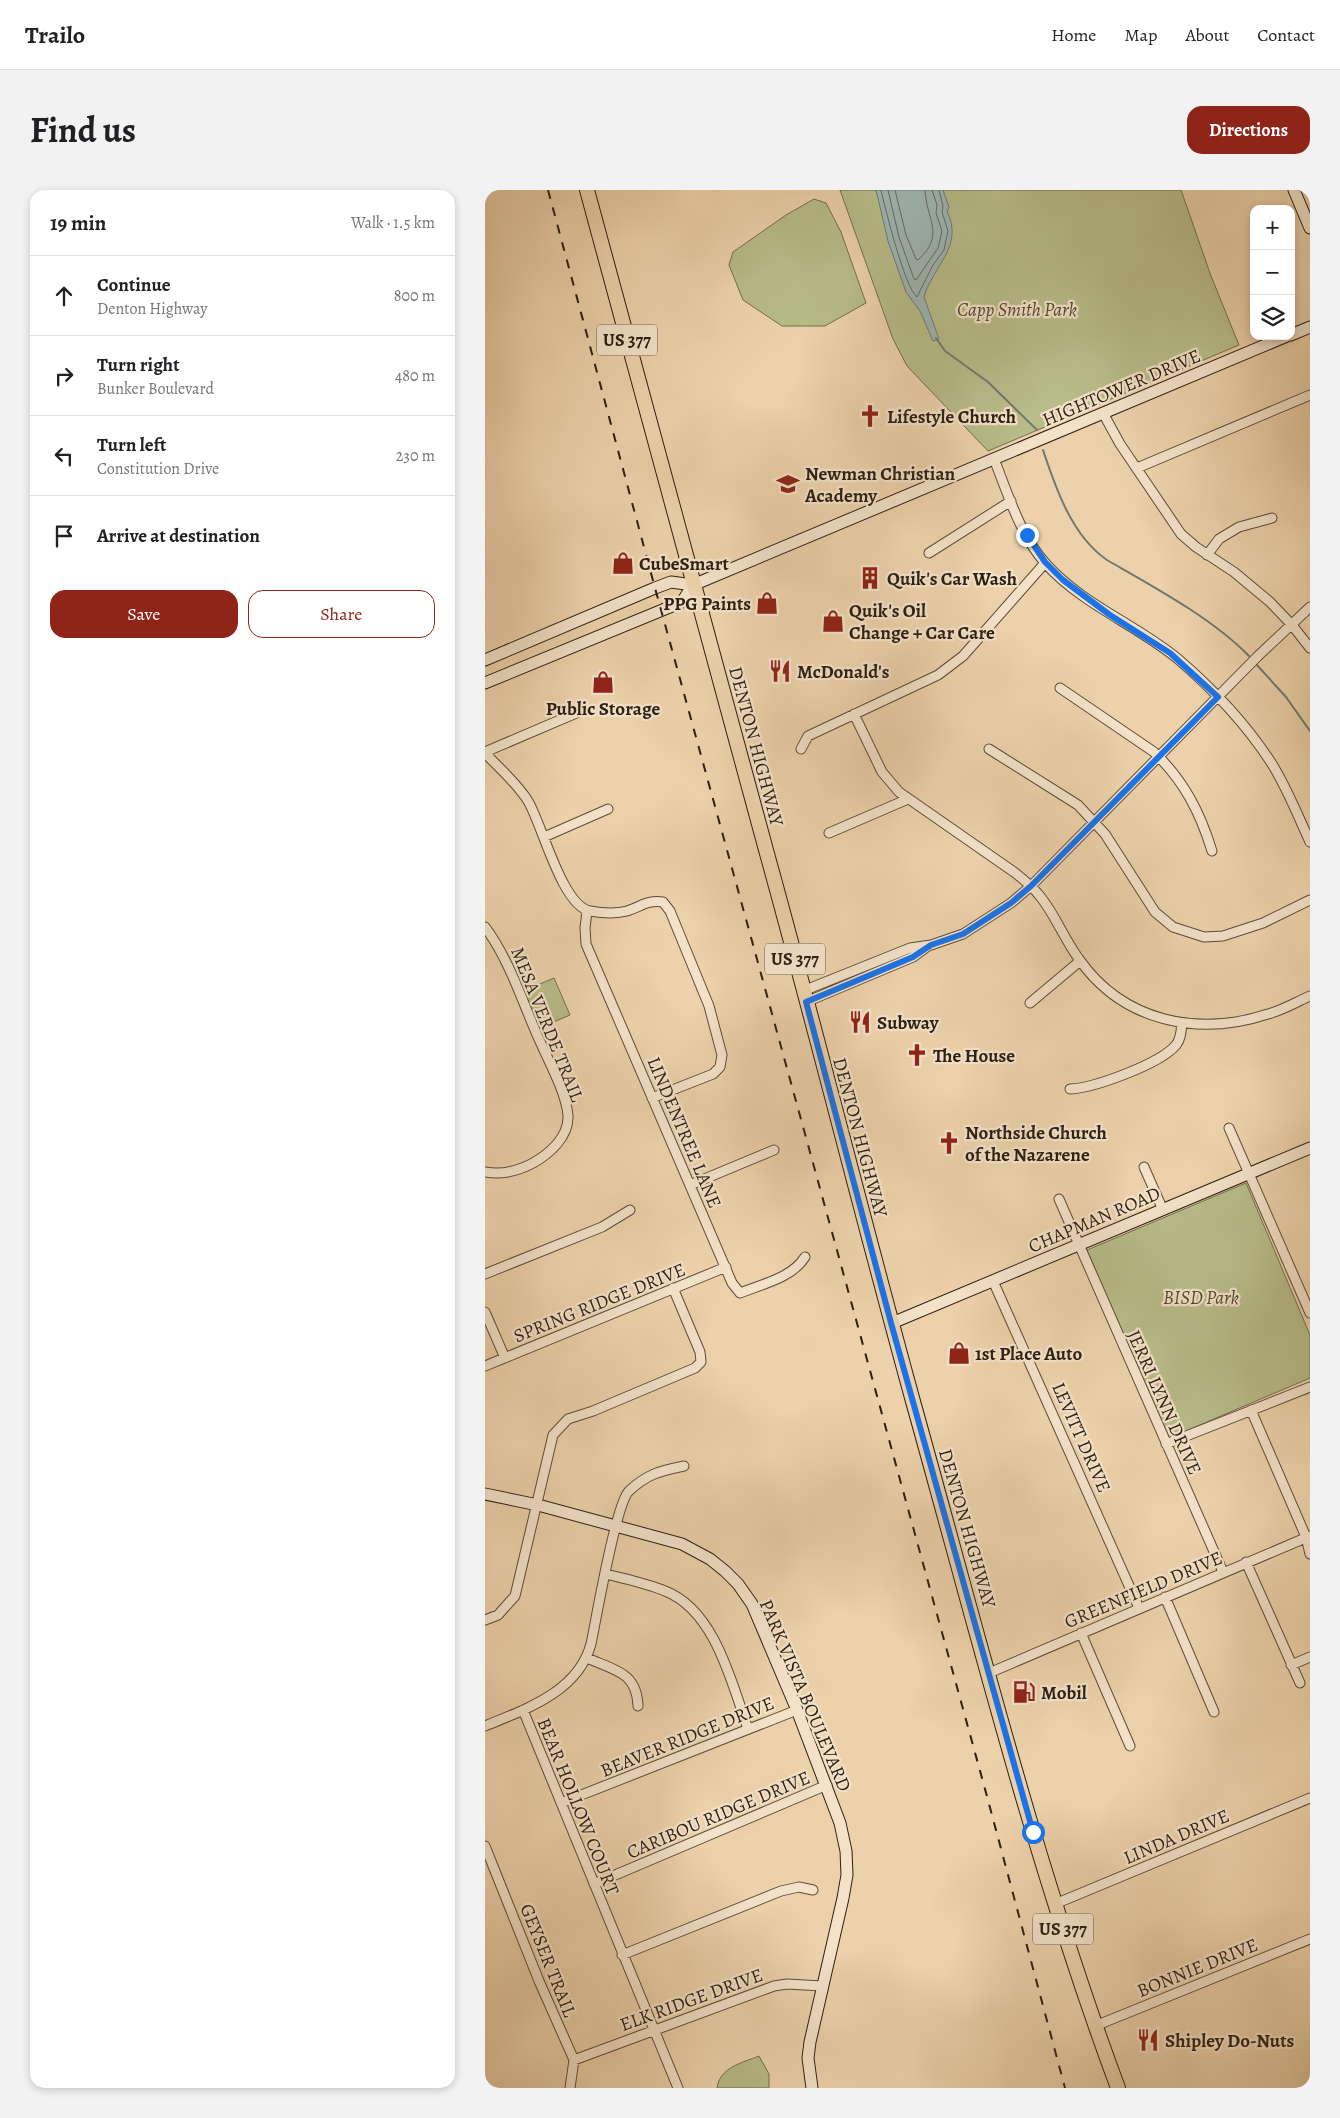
<!DOCTYPE html>
<html lang="en">
<head>
<meta charset="utf-8">
<style>
	body { margin:0; font-family:Alegreya,serif; background:#f2f2f2; color:#202124 }
	.controls { position:absolute; right:15px; top:15px; display:grid; overflow:hidden; border-radius:10px; box-shadow:0 2px 8px #0003 }
	.controls button { width:45px; height:45px; display:grid; place-items:center; padding:0; border:0; border-bottom:1px solid #e0e0e0; background:#fff; color:#202124; font:25px sans-serif }
	.stop { position:absolute; width:15px; height:15px; margin:-11px; border:4px solid #1a73e8; border-radius:50%; background:#fff }
	.stop.end { background:#1a73e8; border-color:#fff; box-shadow:0 1px 5px #0008 }
	.list { margin:0; padding:0; list-style:none }
	h2 { display:flex; justify-content:space-between; align-items:center; height:65px; margin:0; padding:0 20px; font-size:21px }
	h2 small { font-size:16px; font-weight:400; color:#757577 }
	.list li { display:grid; grid-template-columns:32px 1fr auto; gap:15px; align-items:center; box-sizing:border-box; height:80px; padding:0 20px; border-top:1px solid #e0e0e0 }
	.list b { display:block; font-size:19px; white-space:nowrap }
	.list p { margin:0; font-size:16px; white-space:nowrap; color:#757577 }
	.list em { font-size:16px; font-style:normal; color:#757577 }
	.actions { display:flex; gap:10px; padding:15px 20px }
	.actions a { flex:1; padding:11px 0; border:1px solid #8f2418; border-radius:15px; text-align:center; font-size:18px; color:#8f2418 }
	.actions .main { background:#8f2418; color:#fff }
	.icon { flex:none; width:28px; height:28px; fill:none; stroke:currentColor; stroke-width:2; stroke-linecap:round; stroke-linejoin:round }
	.map { position:relative; flex:none; width:825px; height:1898px; overflow:hidden; border-radius:15px }
	header { display:flex; align-items:center; gap:30px; box-sizing:border-box; height:70px; padding:0 25px; background:#fff; border-bottom:1px solid #e0e0e0 }
	header strong { font-size:24px }
	nav { display:flex; gap:28px; margin-inline-start:auto; font-size:18px }
	.intro { display:flex; align-items:center; justify-content:space-between; box-sizing:border-box; height:120px; padding:0 30px }
	h1 { margin:0; font-size:35px }
	.button { padding:12px 22px; border-radius:15px; background:#8f2418; color:#fff; font-size:18px; font-weight:700 }
	main { display:flex; gap:30px; padding:0 30px }
	aside { flex:1; background:#fff; border-radius:15px; box-shadow:0 2px 8px #0003 }
	.map>svg:first-child { display:block }
</style>
</head>
<body>
<header>
<strong>Trailo</strong>
<nav><a>Home</a><a>Map</a><a>About</a><a>Contact</a></nav>
</header>
<div class="intro"><h1>Find us</h1><a class="button">Directions</a></div>
<main>
<aside>
<h2>19 min<small>Walk · 1.5 km</small></h2>
<ul class="list">
<li><svg class="icon" aria-label="ahead" viewBox="0 0 24 24"><path d="M12 20V5M6 11l6-6 6 6"/></svg><div><b>Continue</b><p>Denton Highway</p></div><em>800 m</em></li>
<li><svg class="icon" aria-label="right" viewBox="0 0 24 24"><path d="M7 20v-9h11M14 6l5 5-5 5"/></svg><div><b>Turn right</b><p>Bunker Boulevard</p></div><em>480 m</em></li>
<li><svg class="icon" aria-label="left" viewBox="0 0 24 24"><path d="M17 20v-9H6M10 6l-5 5 5 5"/></svg><div><b>Turn left</b><p>Constitution Drive</p></div><em>230 m</em></li>
<li><svg class="icon" aria-label="arrive" viewBox="0 0 24 24"><path d="M6 21V4h12l-3 4 3 4H6"/></svg><div><b>Arrive at destination</b></div></li>
</ul>
<div class="actions"><a class="main">Save</a><a>Share</a></div>
</aside>
<div class="map">
<svg width="825" height="1898" viewBox="0 0 825 1898">
	<rect width="100%" height="100%" fill="#ecd1aa"/>
	<filter id="stains"><feTurbulence type="fractalNoise" baseFrequency=".004" numOctaves="4"/><feColorMatrix values="0 0 0 0 .2 0 0 0 0 .09 0 0 0 0 .02 0 0 0 .5 -.17"/></filter>
	<radialGradient id="worn" r=".72"><stop offset=".6" stop-color="#630" stop-opacity="0"/><stop offset="1" stop-color="#630" stop-opacity=".3"/></radialGradient>
	<path fill="#b7bc89" stroke="#726e4e" d="M355,0H696L726,86L754,155L503,261L422,176L408,149Z
		M329,9L341,13L356,42L381,113L340,136H297L258,110L244,75L248,62L301,25Z
		M69,788L85,825L52,839L36,802Z
		M761,993L825,1145V1188L682,1249L602,1060Z
		M274,1866L284,1884V1898H232C235,1877 257,1873 274,1866Z"/>
	<path fill="#9cb5b2" stroke="#6f7972" d="M391,0H458L464,17L462,21C479,57 449,74 439,107L454,149L448,151L435,121L421,102L403,51Z"/>
	<g fill="none" stroke-linecap="round" stroke-linejoin="round">
		<path stroke="#646a62" stroke-width="1" d="M396,0C400,18 420,98 432,107L448,75L459,60L463,41L457,22L458,16L454,0
			M403,0L414,47L429,89L431,90L453,58L457,41L451,23L452,15L447,0
			M410,0L421,45L431,69L433,70C461,45 441,29 440,0"/>
		<path stroke="#6f7972" stroke-width="2" d="M451,148L460,161L503,192L552,240
			M558,260C571,299 587,346 622,370C669,397 727,428 764,466
			M771,474L801,507L825,541"/>
		<defs>
			<path id="street" d="M618,223L635,254L696,344L711,357L749,382L785,412L807,435L825,458
				M509,269C523,304 535,345 561,374C598,415 652,435 693,469C728,499 762,535 787,574C802,598 813,626 825,652
				M652,278L825,205
				M444,363L526,311
				M722,365L734,349L754,337L787,328
				M575,498L669,562C699,591 715,622 727,661
				M369,524L397,582L414,602L529,682C538,689 547,696 554,705C570,724 579,749 594,769C638,832 713,847 783,824C798,820 811,812 825,806
				M316,559L323,546L453,485L478,466L560,373
				M504,559L593,615L620,644L670,722L688,737L719,747L738,746L778,733L825,710
				M0,562L96,521
				M0,563C14,578 32,593 43,611C57,634 77,716 105,721C117,723 131,724 142,721C157,716 162,710 178,712L185,721L224,816L237,865L235,877L228,884L167,908
				M344,643L423,609
				M59,647L123,619
				M102,721L100,738L101,754L247,1093L255,1103C277,1094 307,1088 320,1067
				M0,737C24,769 37,811 53,847C62,868 82,904 83,926C84,947 64,964 48,973C33,981 16,985 0,982
				M318,801L425,758L446,755L478,744L526,713L546,696L773,466L825,417
				M321,812L428,767L443,756
				M545,813L595,771
				M585,899C609,898 675,874 691,855C696,849 696,841 697,833
				M744,938L825,1123
				M659,977L678,1020
				M205,995L289,960
				M574,1009L738,1382
				M0,1084L117,1037L145,1020
				M508,1091L654,1418
				M0,1122L20,1168
				M0,1176L241,1077
				M766,1220L821,1347L825,1364
				M681,1254L825,1197
				M761,1372L815,1493
				M121,1384C140,1389 161,1393 180,1401C230,1420 247,1494 263,1539
				M680,1407L729,1522
				M0,1430L13,1425L30,1406L68,1245L83,1229L108,1221L210,1178L216,1172L215,1162L188,1098
				M596,1443L645,1556
				M102,1468C129,1480 152,1482 153,1516
				M806,1475L825,1467
				M504,1483L825,1346
				M38,1520L193,1898
				M0,1536C41,1519 93,1502 106,1454C111,1430 131,1313 144,1301C162,1284 175,1281 199,1276
				M76,1613L312,1520
				M0,1656L54,1791L89,1870L85,1898
				M109,1694L342,1595
				M570,1714L825,1608
				M137,1765L296,1701L314,1697L328,1700
				M610,1836L825,1749
				M89,1870L289,1796L302,1794L337,1796"/>
			<path id="secondary" d="M809,0L825,38
				M806,145L825,137
				M208,395L802,146
				M0,470L170,398L186,392L208,395
				M0,493L197,412L208,395
				M407,1133L825,958
				M0,1304L53,1315L197,1354L225,1369L240,1381L253,1394L267,1414L312,1520L355,1633L361,1661L362,1685L358,1708L325,1852L323,1868L327,1898"/>
			<path id="primary" d="M102,0C161,220 221,440 281,660C332,844 378,1030 429,1215C493,1444 550,1675 633,1898"/>
		</defs>
		<use href="#street" stroke="#5c4c38" stroke-width="11"/>
		<use href="#secondary" stroke="#2c1f12" stroke-width="13"/>
		<use href="#primary" stroke="#2c1f12" stroke-width="16"/>
		<use href="#street" stroke="#f3e1c8" stroke-width="9"/>
		<use href="#secondary" stroke="#f3e1c8" stroke-width="11"/>
		<use href="#primary" stroke="#ecd1aa" stroke-width="14"/>
		<path stroke="#2c1f12" stroke-width="2" stroke-dasharray="9 9" stroke-linecap="butt" d="M63,0L170,398L500,1599L580,1898"/>
	</g>
	<g fill="none" stroke-linecap="round" stroke-linejoin="round">
		<path stroke="#1a73e8" stroke-width="6" d="M542,345L560,372L578,390L625,425L685,463L733,507L546,696L526,713L478,744L446,755L428,767L321,812L406,1133L548,1642"/>
	</g>
	<defs>
		<symbol id="church-bare" viewBox="-9 -9 18 18"><path d="M-1.2-6h2.4v3.5h3.3v2.4h-3.3V6h-2.4V-.1h-3.3v-2.4h3.3Z" fill="#8f2418" stroke="#f3e1c8" stroke-width="2.5" paint-order="stroke"/></symbol>
		<symbol id="school-bare" viewBox="-9 -9 18 18"><path d="M0-5L7-2L0 1L-7-2ZM-4 1L0 2.5L4 1V4Q0 6-4 4Z" fill="#8f2418" stroke="#f3e1c8" stroke-width="2.5" paint-order="stroke"/></symbol>
		<symbol id="shop-bare" viewBox="-9 -9 18 18"><path d="M-5-2.5h2.3a2.7 3.5 0 0 1 5.4 0H5L5.5 6h-11ZM-1.5-2.5h3a1.5 2.3 0 0 0-3 0Z" fill="#8f2418" stroke="#f3e1c8" stroke-width="2.5" paint-order="stroke"/></symbol>
		<symbol id="building-bare" viewBox="-9 -9 18 18"><path d="M-4-6H4V6H1V3H-1V6H-4ZM-2.5-4.3h1.7v1.8h-1.7ZM.8-4.3h1.7v1.8H.8ZM-2.5-1h1.7V.8h-1.7ZM.8-1h1.7V.8H.8Z" fill="#8f2418" stroke="#f3e1c8" stroke-width="2.5" paint-order="stroke"/></symbol>
		<symbol id="restaurant-bare" viewBox="-9 -9 18 18"><path d="M-5-6h1v4h1v-4h1v4h1v-4h1v5L-1.5 .5V6h-2V.5L-5-1ZM5-6V6H3V1.5H1.5Q1.5-4 5-6Z" fill="#8f2418" stroke="#f3e1c8" stroke-width="2.5" paint-order="stroke"/></symbol>
		<symbol id="fuel-bare" viewBox="-9 -9 18 18"><path d="M-5.5-6h7V0h2V4h1.3V-2.5L3-4.5l.8-.8L6-3V5H2.5V1h-1V6h-7ZM-4.2-4.7v3.2H.2V-4.7Z" fill="#8f2418" stroke="#f3e1c8" stroke-width="2.5" paint-order="stroke"/></symbol>
	</defs>
	<g fill-rule="evenodd">
		<use href="#church-bare" x="369" y="210" width="32" height="32"/>
		<use href="#school-bare" x="287" y="278" width="32" height="32"/>
		<use href="#shop-bare" x="122" y="357" width="32" height="32"/>
		<use href="#building-bare" x="369" y="372" width="32" height="32"/>
		<use href="#shop-bare" x="266" y="397" width="32" height="32"/>
		<use href="#shop-bare" x="332" y="415" width="32" height="32"/>
		<use href="#restaurant-bare" x="279" y="465" width="32" height="32"/>
		<use href="#shop-bare" x="102" y="476" width="32" height="32"/>
		<use href="#restaurant-bare" x="359" y="816" width="32" height="32"/>
		<use href="#church-bare" x="416" y="849" width="32" height="32"/>
		<use href="#church-bare" x="448" y="937" width="32" height="32"/>
		<use href="#shop-bare" x="458" y="1147" width="32" height="32"/>
		<use href="#fuel-bare" x="523" y="1486" width="32" height="32"/>
		<use href="#restaurant-bare" x="647" y="1834" width="32" height="32"/>
	</g>
	<g text-anchor="middle" stroke-width="4.5" stroke-linejoin="round" paint-order="stroke">
		<g fill="#f3e1c8" stroke="#685949" stroke-width="1">
			<rect x="112" y="134.5" width="60" height="31" rx="4"/>
			<rect x="280" y="753.5" width="60" height="31" rx="4"/>
			<rect x="548" y="1723.5" width="60" height="31" rx="4"/>
		</g>
		<g font-size="18" font-weight="bold" fill="#2c1f12">
			<text x="142" y="156">US 377</text>
			<text x="310" y="775">US 377</text>
			<text x="578" y="1745">US 377</text>
		</g>
		<g font-size="19" font-style="italic" fill="#4f4630" stroke="#f3e1c8">
			<text x="532" y="126">Capp Smith Park</text>
			<text x="716" y="1114">BISD Park</text>
		</g>
		<g font-size="19" fill="#2c1f12" stroke="#f3e1c8">
			<text transform="translate(636 197) rotate(-23)" y="7">HIGHTOWER DRIVE</text>
			<text transform="translate(272 556) rotate(75)" y="7">DENTON HIGHWAY</text>
			<text transform="translate(63 834) rotate(68)" y="7">MESA VERDE TRAIL</text>
			<text transform="translate(200 942) rotate(67)" y="7">LINDENTREE LANE</text>
			<text transform="translate(376 947) rotate(75)" y="7">DENTON HIGHWAY</text>
			<text transform="translate(609 1029) rotate(-23)" y="7">CHAPMAN ROAD</text>
			<text transform="translate(114 1112) rotate(-22)" y="7">SPRING RIDGE DRIVE</text>
			<text transform="translate(680 1212) rotate(66)" y="7">JERRI LYNN DRIVE</text>
			<text transform="translate(597 1247) rotate(66)" y="7">LEVITT DRIVE</text>
			<text transform="translate(483 1338) rotate(74)" y="7">DENTON HIGHWAY</text>
			<text transform="translate(658 1399) rotate(-23)" y="7">GREENFIELD DRIVE</text>
			<text transform="translate(321 1505) rotate(67)" y="7">PARK VISTA BOULEVARD</text>
			<text transform="translate(202 1546) rotate(-22)" y="7">BEAVER RIDGE DRIVE</text>
			<text transform="translate(94 1616) rotate(68)" y="7">BEAR HOLLOW COURT</text>
			<text transform="translate(233 1624) rotate(-23)" y="7">CARIBOU RIDGE DRIVE</text>
			<text transform="translate(691 1646) rotate(-23)" y="7">LINDA DRIVE</text>
			<text transform="translate(64 1770) rotate(68)" y="7">GEYSER TRAIL</text>
			<text transform="translate(712 1777) rotate(-22)" y="7">BONNIE DRIVE</text>
			<text transform="translate(206 1809) rotate(-20)" y="7">ELK RIDGE DRIVE</text>
		</g>
		<g font-size="19" font-weight="bold" fill="#2c1f12" stroke="#f3e1c8" text-anchor="start">
			<text x="402" y="233">Lifestyle Church</text>
			<text x="320" y="290">Newman Christian<tspan x="320" dy="22">Academy</tspan></text>
			<text x="154" y="380">CubeSmart</text>
			<text x="402" y="395">Quik's Car Wash</text>
			<text x="266" y="420" text-anchor="end">PPG Paints</text>
			<text x="364" y="427">Quik's Oil<tspan x="364" dy="22">Change + Car Care</tspan></text>
			<text x="312" y="488">McDonald's</text>
			<text x="118" y="525" text-anchor="middle">Public Storage</text>
			<text x="392" y="839">Subway</text>
			<text x="448" y="872">The House</text>
			<text x="480" y="949">Northside Church<tspan x="480" dy="22">of the Nazarene</tspan></text>
			<text x="490" y="1170">1st Place Auto</text>
			<text x="556" y="1509">Mobil</text>
			<text x="680" y="1857">Shipley Do-Nuts</text>
		</g>
	</g>
	<rect width="100%" height="100%" filter="url(#stains)"/>
	<rect width="100%" height="100%" fill="url(#worn)"/>
</svg>
<div class="controls">
<button>+</button>
<button>−</button>
<button><svg class="icon" aria-label="layers" viewBox="0 0 24 24"><path d="M12 4l9 5-9 5-9-5zM3 14l9 5 9-5"/></svg></button>
</div>
<div class="stop" style="left:548px;top:1642px"></div>
<div class="stop end" style="left:542px;top:345px"></div>
</div>
</main>
</body>
</html>
